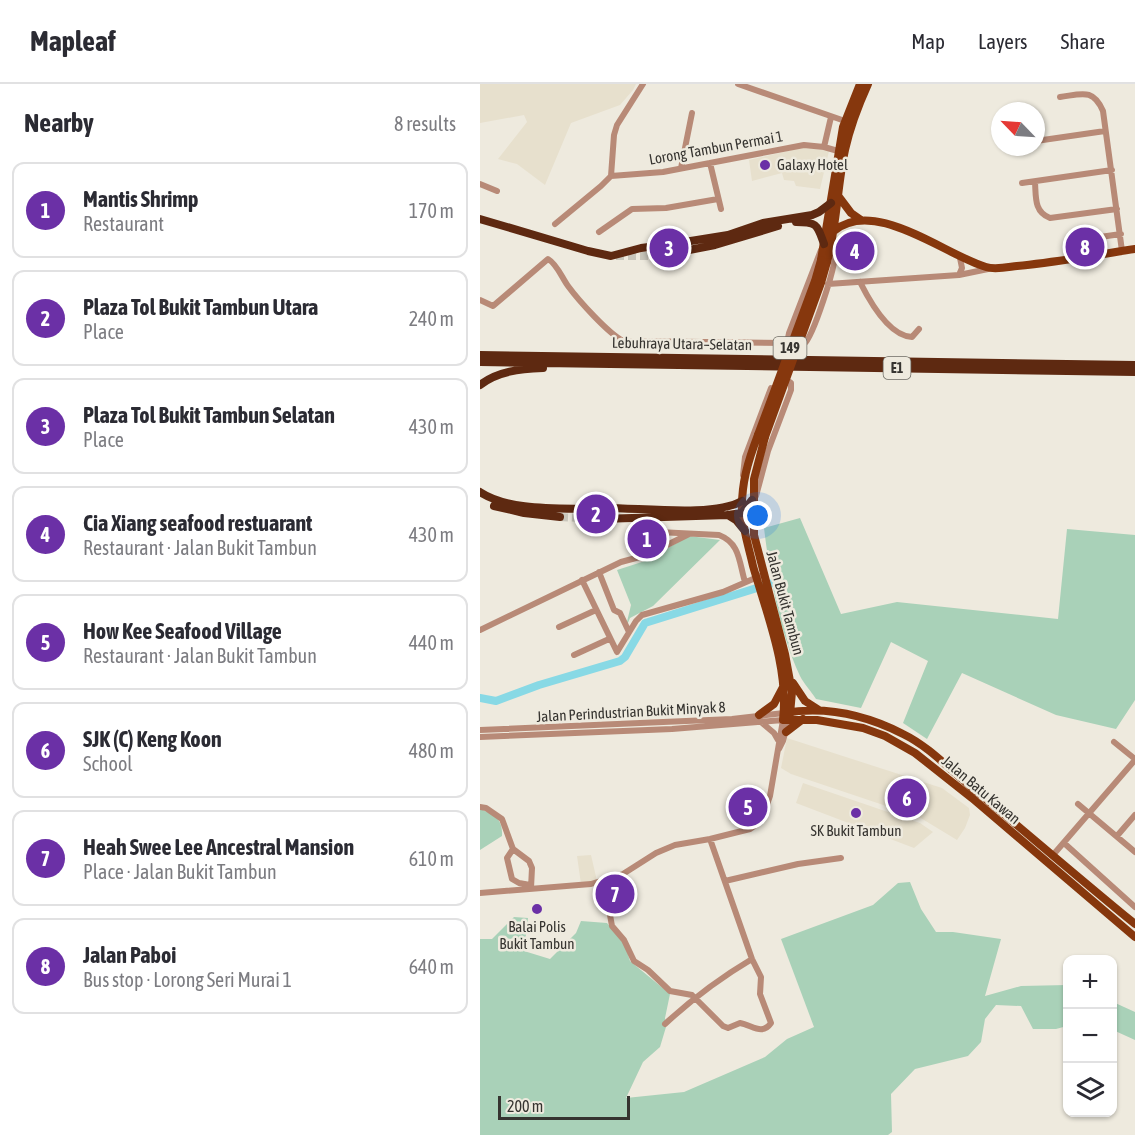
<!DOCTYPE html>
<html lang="en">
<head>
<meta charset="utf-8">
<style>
	body { margin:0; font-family:"Asap Condensed",sans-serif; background:#f2f2f3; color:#2b2b33 }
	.controls { position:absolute; right:18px; bottom:18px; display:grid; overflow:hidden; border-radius:12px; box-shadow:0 2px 4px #0004 }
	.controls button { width:54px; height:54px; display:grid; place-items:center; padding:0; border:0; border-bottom:2px solid #e1e1e2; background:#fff; color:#2b2b33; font:30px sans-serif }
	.compass { position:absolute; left:511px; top:18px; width:54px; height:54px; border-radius:50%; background:#fff; box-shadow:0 2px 4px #0004; rotate:295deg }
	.scale { position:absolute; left:18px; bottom:15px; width:132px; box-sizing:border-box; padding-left:6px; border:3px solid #363430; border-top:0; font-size:16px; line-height:21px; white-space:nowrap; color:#363430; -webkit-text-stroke:4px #eeeade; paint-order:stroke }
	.you { position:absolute; left:278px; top:432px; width:21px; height:21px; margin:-15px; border:4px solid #fff; border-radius:50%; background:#1a73e8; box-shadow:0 0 0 9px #1a73e833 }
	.badge { display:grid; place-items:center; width:39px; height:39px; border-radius:50%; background:#6b30a6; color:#fff; font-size:20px; font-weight:700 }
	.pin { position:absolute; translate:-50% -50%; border:3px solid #fff; box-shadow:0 2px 6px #0006 }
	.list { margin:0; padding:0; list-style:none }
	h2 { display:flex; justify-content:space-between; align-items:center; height:78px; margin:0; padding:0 24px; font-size:26px }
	h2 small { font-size:20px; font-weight:400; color:#7c7c81 }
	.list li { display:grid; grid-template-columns:39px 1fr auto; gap:18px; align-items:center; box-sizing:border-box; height:96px; margin:0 12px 12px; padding:0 12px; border:2px solid #e1e1e2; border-radius:12px }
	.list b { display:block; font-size:22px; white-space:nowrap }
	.list p { margin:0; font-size:20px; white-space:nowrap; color:#7c7c81 }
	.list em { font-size:20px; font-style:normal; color:#7c7c81 }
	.icon { flex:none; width:33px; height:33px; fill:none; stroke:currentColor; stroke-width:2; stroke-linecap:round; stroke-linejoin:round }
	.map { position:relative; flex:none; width:655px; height:1051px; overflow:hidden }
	header { display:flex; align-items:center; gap:36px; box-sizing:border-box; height:84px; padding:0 30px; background:#fff; border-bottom:2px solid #e1e1e2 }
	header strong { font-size:28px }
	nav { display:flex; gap:33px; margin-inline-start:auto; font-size:21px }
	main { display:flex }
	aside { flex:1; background:#fff }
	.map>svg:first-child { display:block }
</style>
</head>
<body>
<header>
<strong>Mapleaf</strong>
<nav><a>Map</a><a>Layers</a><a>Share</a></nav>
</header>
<main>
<aside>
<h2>Nearby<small>8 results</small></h2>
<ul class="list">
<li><span class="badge">1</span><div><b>Mantis Shrimp</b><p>Restaurant</p></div><em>170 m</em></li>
<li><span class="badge">2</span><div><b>Plaza Tol Bukit Tambun Utara</b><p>Place</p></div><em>240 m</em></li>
<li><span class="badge">3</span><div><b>Plaza Tol Bukit Tambun Selatan</b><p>Place</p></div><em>430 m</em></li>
<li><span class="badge">4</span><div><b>Cia Xiang seafood restuarant</b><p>Restaurant · Jalan Bukit Tambun</p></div><em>430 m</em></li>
<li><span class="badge">5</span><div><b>How Kee Seafood Village</b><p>Restaurant · Jalan Bukit Tambun</p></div><em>440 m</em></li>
<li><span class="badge">6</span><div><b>SJK (C) Keng Koon</b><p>School</p></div><em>480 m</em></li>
<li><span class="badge">7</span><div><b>Heah Swee Lee Ancestral Mansion</b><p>Place · Jalan Bukit Tambun</p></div><em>610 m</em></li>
<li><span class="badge">8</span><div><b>Jalan Paboi</b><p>Bus stop · Lorong Seri Murai 1</p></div><em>640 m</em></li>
</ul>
</aside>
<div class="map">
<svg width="655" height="1051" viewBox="0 0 655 1051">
	<rect width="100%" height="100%" fill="#eeeade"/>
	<path fill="#e7e0cd" d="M0,0H156L153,6L140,21L91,39L65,101L37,80L18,75L47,38L44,31L0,39Z
		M325,63L349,67L340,105L316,102L314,97L304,96L302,89L272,97L269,76Z
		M307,654L462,704L489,724L490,731L485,744L477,756L439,733L311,690L301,684Z
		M323,699L440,739L453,748L434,764L316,719Z
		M111,771L117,797L101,800L97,772Z"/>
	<path fill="#a9d1b8" d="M320,434L361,530L417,518L578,535L587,445L655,451V616L636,645L576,631L482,589L447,655L423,639L448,577L411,558L381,624L336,615C331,607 324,600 320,592C299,546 290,493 284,444Z
		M209,452L240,456L173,522L150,534L145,546L151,521L137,486L165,477Z
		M0,725C15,731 23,735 22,752L0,766Z
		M430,798L441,825L456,848H473L521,855L505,912L541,902L587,901V942L576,945H553L541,922L516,921L505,935L501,958L488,972L435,985L411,1010L412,1048L408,1051H0V855H12L34,833L48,834L44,867L70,875L96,849L101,837L127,839L145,861L150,877L190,910L185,934L186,943L180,963L163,978L146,1014L204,1008L285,973L307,955L334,943L301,855L393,821L418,799Z
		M633,918L655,928V956L633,946Z"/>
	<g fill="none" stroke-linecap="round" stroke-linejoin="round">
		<path stroke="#88d9e5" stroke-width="8" d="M0,614L16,617L59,601L140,577L145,573L165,539L293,499"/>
		<path stroke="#c9c6bb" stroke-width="8" stroke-dasharray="8 4" stroke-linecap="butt" d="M136,172H169L204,167
			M80,433L120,435"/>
		<path stroke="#b88a77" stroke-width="6" d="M258,0L365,37
			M580,13C602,10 613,4 623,27L642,167
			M556,57L625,47
			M344,63L351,33
			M230,79L241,125
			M201,84L212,29
			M131,92L183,88L324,61L344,63L358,67
			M555,98C556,113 554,128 570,134L637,125
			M542,99L632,86
			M0,100L17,107
			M75,140L121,102L131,92L134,51L137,41L163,0
			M119,148L152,125L186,124L238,115
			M592,157L641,150
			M341,166L309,249L307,259L324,260C333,253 356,182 355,169C355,166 353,163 352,160
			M479,191L482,184L480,174
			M380,198C389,216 409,252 432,253L439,245
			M348,200L479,191L508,185
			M0,216L13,222L68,175C77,180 82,194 88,202C99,217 128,249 143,257L307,259
			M263,391L265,373L291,304
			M276,412L288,367L311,306V299L304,294
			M181,463L178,448L239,451C260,459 259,478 265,498
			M119,488L134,526L140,529L149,548
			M102,496L137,568L156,537L162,531L243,508L280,492
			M79,543L116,526
			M0,546L141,478L167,471L209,450
			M94,571L129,555
			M281,638L294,649L298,656
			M0,646L252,635L304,629
			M0,653L192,645L303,636L290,712L281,737L270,745L230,755L195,761L176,769L143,790L111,800L0,809
			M634,658L655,675
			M299,665L303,657L309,634
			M598,720L655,768
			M0,723L6,724L22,735L33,765L49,777L52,784L51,804
			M637,752L655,731
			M584,759L655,823
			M33,765L27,774L32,795L39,799L50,801
			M573,771L655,676
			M128,796V820L132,842L144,856L154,877L168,886L190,907L212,911L243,942L248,944L260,939C272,941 282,952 291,939L280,910L281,893L272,875L230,755
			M245,797L318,780L361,774
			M185,940C212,915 240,894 272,875"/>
		<path stroke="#86370d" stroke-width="8" d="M359,113L371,129L381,136
			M354,147C394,113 465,171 506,183C515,186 528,183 537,182C577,178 616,171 655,165
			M341,176L363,43L380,0
			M347,178C357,141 357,104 365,66C370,43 378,22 388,0
			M278,351C268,377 261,400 262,428C263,446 269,464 273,482C287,531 309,584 303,636H337L383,644L405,652L435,669L492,714L655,853
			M285,353L274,395V451L305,570L312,608L310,630
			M313,599L325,617L339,626
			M304,629C345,622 386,631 423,650C450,663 471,687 495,706C548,750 601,796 655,840
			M279,631L294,620L303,603
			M306,648L323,635"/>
		<path stroke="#5e2911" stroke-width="8" d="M0,135L108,167L131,172L161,164L185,161
			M316,138C338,138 337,141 344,160
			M192,160L248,151L283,139L332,131L339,128L351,119
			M204,167L235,161L298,142
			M0,271L655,281
			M0,278L655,288
			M0,301C18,287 40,285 63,284
			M0,408C29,427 78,424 112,425
			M14,422L44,429L80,433
			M120,424C157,423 232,434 262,417
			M248,431L256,436L265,447
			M120,435L248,431L262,429L272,416"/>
		<path stroke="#86370d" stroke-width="8" d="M278,351L335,197L341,176
			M285,353L341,199L347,178"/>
	</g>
	<g fill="#6b30a6" stroke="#eeeade" stroke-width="2">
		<circle cx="285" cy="81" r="6"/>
		<circle cx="376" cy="729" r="6"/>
		<circle cx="57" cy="825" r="6"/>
	</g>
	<g text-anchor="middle" stroke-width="5" stroke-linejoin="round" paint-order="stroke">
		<g fill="#eeeade" stroke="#6d6b64" stroke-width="1.5">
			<rect x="293.5" y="253" width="33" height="22" rx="4.5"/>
			<rect x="403.5" y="273" width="27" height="22" rx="4.5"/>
		</g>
		<g font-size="14" font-weight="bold" fill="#363430">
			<text x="310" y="269">149</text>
			<text x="417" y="289">E1</text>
		</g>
		<g font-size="15" fill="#363430" stroke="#eeeade">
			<text transform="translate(236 64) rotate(-10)" y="5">Lorong Tambun Permai 1</text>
			<text transform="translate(202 260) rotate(1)" y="5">Lebuhraya Utara–Selatan</text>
			<text transform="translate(305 519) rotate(75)" y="5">Jalan Bukit Tambun</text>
			<text transform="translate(151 628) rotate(-3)" y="5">Jalan Perindustrian Bukit Minyak 8</text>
			<text transform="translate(501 706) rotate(40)" y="5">Jalan Batu Kawan</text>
		</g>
		<g font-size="15" fill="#363430" stroke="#eeeade">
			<text x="297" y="86" text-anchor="start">Galaxy Hotel</text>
			<text x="376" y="752">SK Bukit Tambun</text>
			<text x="57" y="848">Balai Polis<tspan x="57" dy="17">Bukit Tambun</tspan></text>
		</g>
	</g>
</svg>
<div class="controls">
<button>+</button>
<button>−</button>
<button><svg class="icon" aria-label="layers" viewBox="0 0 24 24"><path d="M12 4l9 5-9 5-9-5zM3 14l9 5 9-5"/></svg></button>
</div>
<svg class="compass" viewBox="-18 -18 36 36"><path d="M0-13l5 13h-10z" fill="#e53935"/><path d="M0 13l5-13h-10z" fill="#7c7c81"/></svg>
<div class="scale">200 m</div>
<div class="you"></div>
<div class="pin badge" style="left:167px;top:455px">1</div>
<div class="pin badge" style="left:116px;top:430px">2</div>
<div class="pin badge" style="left:189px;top:164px">3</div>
<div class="pin badge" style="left:375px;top:167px">4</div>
<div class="pin badge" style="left:268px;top:723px">5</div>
<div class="pin badge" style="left:427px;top:714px">6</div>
<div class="pin badge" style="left:135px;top:810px">7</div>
<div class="pin badge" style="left:605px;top:163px">8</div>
</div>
</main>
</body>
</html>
